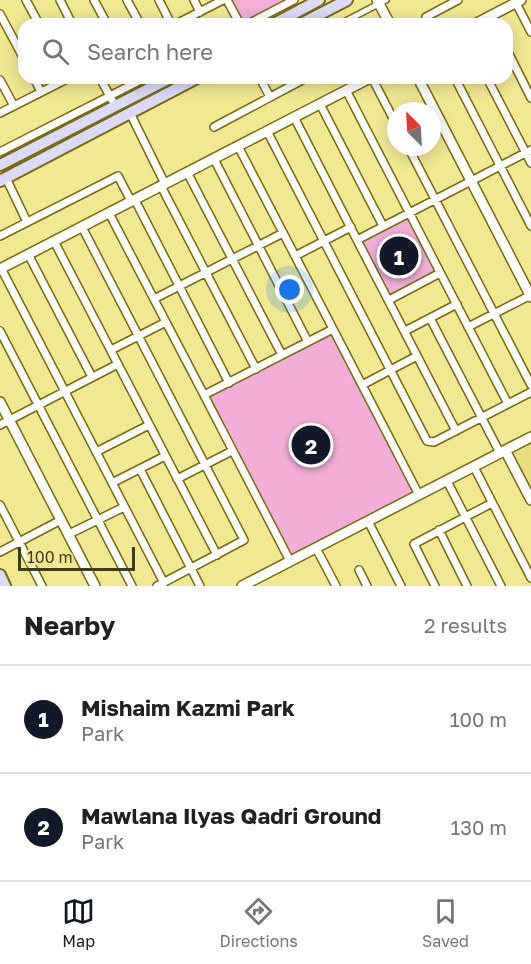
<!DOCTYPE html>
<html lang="en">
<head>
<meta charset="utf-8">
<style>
	body { margin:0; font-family:"Golos Text",sans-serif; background:#f6f6f6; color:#202124 }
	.compass { position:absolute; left:387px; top:102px; width:54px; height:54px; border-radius:50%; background:#fff; box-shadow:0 3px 15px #0003; rotate:336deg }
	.scale { position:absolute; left:18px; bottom:15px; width:117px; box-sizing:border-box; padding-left:6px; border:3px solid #403c19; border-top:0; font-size:16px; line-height:21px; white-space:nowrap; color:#403c19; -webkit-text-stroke:4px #f1e892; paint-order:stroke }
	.you { position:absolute; left:290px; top:290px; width:21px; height:21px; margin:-15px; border:4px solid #fff; border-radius:50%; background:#1a73e8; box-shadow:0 0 0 9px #1a73e833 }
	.badge { display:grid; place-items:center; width:39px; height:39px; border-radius:50%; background:#111827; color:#fff; font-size:20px; font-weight:700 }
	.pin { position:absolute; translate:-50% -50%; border:3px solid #fff; box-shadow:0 2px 6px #0006 }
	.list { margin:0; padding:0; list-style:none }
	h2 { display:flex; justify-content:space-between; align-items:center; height:78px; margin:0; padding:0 24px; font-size:26px }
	h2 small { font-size:20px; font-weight:400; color:#757577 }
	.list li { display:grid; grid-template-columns:39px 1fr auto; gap:18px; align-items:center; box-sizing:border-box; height:108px; padding:0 24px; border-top:2px solid #e0e0e0 }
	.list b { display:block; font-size:22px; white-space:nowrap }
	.list p { margin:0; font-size:20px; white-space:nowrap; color:#757577 }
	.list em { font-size:20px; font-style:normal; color:#757577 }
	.icon { flex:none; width:33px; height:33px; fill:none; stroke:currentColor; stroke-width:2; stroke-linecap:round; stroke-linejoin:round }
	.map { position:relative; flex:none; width:531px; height:586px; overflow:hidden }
	.search { position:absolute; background:#fff; box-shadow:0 3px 15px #0003; left:18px; right:18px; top:18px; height:66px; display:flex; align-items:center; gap:15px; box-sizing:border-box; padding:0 21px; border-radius:18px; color:#757577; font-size:22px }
	.sheet { height:294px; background:#fff }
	nav { display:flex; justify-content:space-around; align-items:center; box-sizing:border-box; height:84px; border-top:2px solid #e0e0e0; background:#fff; font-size:16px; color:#757577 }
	nav a { display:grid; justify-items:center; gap:3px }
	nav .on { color:#111827 }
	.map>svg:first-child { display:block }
</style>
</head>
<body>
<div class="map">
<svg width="531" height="586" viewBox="0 0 531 586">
	<rect width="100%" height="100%" fill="#f1e892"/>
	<path fill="#e8dd7f" d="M531,437V500L505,450Z"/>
	<path fill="#f2aed6" d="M229,0H293L245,24H242Z
		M409,213L440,273L389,300L357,240Z
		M332,331L416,496L291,561L207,395Z"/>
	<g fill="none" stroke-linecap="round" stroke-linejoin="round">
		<defs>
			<path id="pedestrian" d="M340,24L386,0"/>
			<path id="minor" d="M26,0L39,24
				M60,0L72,24
				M94,0L107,24
				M127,0L140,24
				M159,0L171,24
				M194,0L200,12
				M227,0L240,24
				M516,3L531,32
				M0,14L24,59
				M176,24L223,0
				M248,24L294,0
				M429,24L426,17L458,0
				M507,50L531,98
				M34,78L41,92
				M100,78L112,100
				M260,78L270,97
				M372,78L396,124
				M455,78L531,226
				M487,78L531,163
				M0,80L14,106
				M346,90L508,404
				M320,104L383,226
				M0,113L69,78
				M130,113L165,184
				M294,117L357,240
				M214,127L306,78
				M267,131L427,441L434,442L531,392
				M238,146L333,329
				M408,147L531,385
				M0,152L145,78
				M214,159L308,342
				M187,172L282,355
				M6,178L27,222
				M161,186L256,369
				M135,200L229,383
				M109,213L204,395
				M82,227L244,540L157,586
				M0,236L118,176L131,201
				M54,241L217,555
				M28,254L92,377
				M295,256L351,227
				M1,268L164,583
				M154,299L283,233
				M389,300L440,273
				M430,318L500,453
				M468,327L531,295
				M0,331L132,586
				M405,331L457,304
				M111,350L166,322
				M362,385L417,356
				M0,425L118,364
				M456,431L357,240L531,150
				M96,452L149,425
				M474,467L531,578
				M140,469L200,586
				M177,479L232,451
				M447,481L501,586
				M112,483L165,456
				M0,505L42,586
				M368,521L401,586
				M439,530L467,586
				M69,534L124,507
				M316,548L336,586
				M0,552L61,520
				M290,561L204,395L333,329L419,495
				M359,570L367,586
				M435,586L414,544L492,503"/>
			<path id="tertiary" d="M377,0L390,24
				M475,24L521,0
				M418,78L531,297
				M0,269L370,78
				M0,402L95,586
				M505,450L531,500
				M242,586L531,437"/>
			<path id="secondary" d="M274,24L319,0
				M301,24L347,0
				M0,165L170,78
				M0,181L197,78
				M0,575L5,586"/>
		</defs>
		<use href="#pedestrian" stroke="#766c0b" stroke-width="8"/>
		<use href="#minor" stroke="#766c0b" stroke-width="10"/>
		<use href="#tertiary" stroke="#766c0b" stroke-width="12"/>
		<use href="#secondary" stroke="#766c0b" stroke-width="14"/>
		<use href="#pedestrian" stroke="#fff" stroke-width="5"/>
		<use href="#minor" stroke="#fff" stroke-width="7"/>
		<use href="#tertiary" stroke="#fff" stroke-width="9"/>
		<use href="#secondary" stroke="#dbd9fc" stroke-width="10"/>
	</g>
</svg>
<svg class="compass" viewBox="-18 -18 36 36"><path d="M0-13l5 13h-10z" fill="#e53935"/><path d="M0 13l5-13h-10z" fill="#757577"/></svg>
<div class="scale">100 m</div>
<div class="you"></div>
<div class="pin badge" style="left:399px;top:256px">1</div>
<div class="pin badge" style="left:311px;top:445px">2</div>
<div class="search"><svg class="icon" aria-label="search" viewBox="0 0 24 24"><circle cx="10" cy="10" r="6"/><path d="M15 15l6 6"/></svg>Search here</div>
</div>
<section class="sheet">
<h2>Nearby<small>2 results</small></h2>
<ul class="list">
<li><span class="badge">1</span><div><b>Mishaim Kazmi Park</b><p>Park</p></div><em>100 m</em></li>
<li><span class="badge">2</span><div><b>Mawlana Ilyas Qadri Ground</b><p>Park</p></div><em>130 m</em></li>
</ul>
</section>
<nav>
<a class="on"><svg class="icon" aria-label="map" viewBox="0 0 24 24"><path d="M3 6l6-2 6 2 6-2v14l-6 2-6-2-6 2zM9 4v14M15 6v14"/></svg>Map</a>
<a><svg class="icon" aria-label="directions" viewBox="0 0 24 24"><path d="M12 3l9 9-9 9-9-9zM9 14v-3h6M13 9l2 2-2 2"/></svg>Directions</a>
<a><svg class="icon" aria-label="saved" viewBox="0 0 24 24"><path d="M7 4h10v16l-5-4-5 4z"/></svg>Saved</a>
</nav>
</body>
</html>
